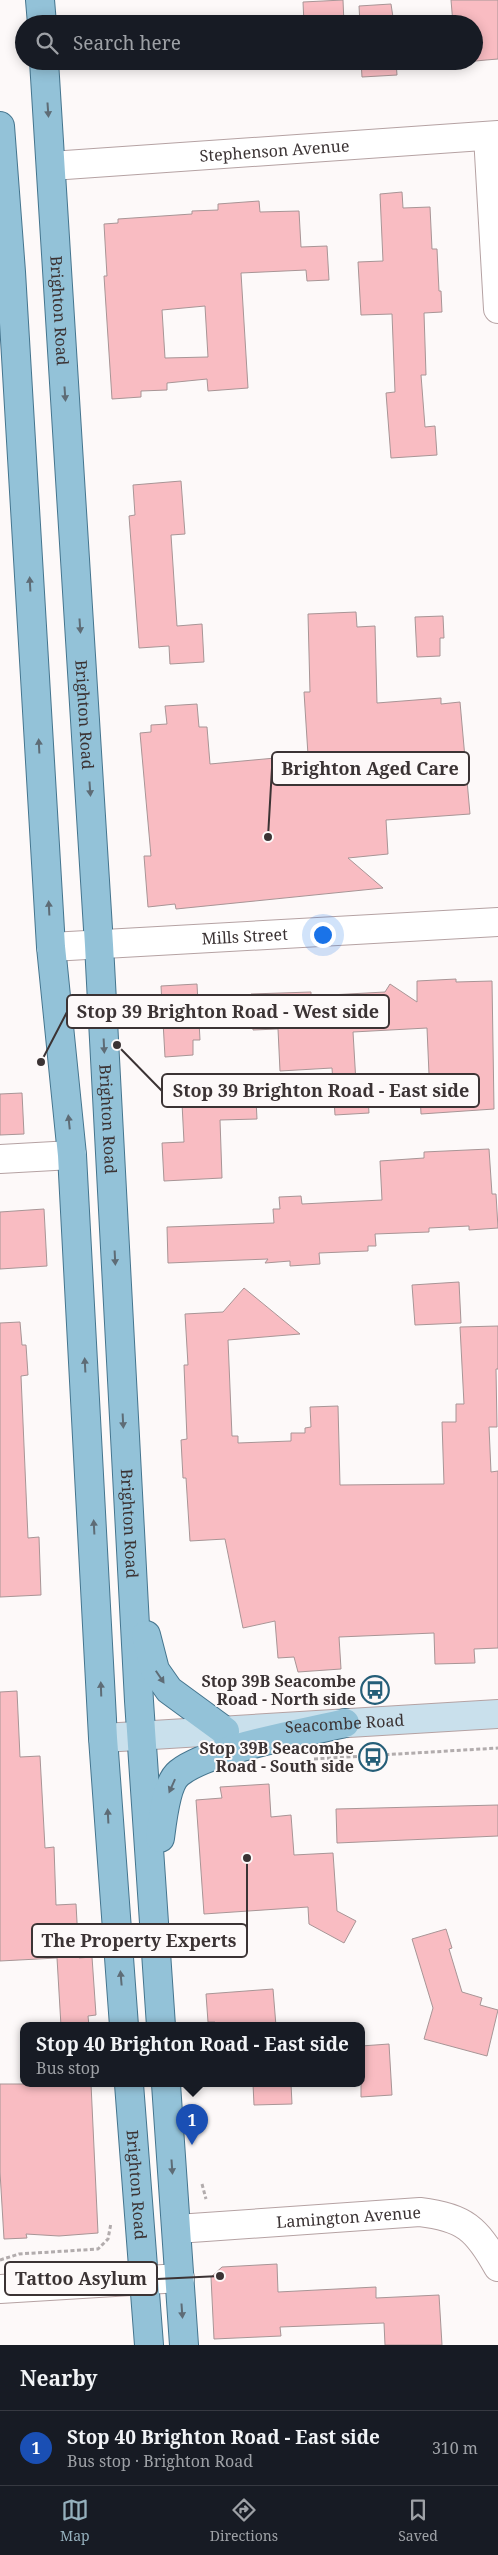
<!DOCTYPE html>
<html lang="en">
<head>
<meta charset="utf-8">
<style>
	body { margin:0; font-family:"Noto Serif",serif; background:#20242c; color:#f1f3f6 }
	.you { position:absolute; left:322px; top:934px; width:18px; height:18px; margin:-12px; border:4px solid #fff; border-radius:50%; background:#1a73e8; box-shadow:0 0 0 8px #1a73e833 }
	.badge { display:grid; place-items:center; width:32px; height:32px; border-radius:50%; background:#95b0bd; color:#fff; font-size:16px; font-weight:700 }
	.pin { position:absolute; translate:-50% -41px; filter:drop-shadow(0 1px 2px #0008) }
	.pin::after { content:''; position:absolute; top:26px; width:18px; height:15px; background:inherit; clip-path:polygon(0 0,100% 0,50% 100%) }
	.popup { position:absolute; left:20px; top:2022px; width:345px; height:65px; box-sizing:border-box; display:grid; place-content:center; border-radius:10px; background:#171b24; filter:drop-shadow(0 1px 4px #0005); font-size:16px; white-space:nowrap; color:#9ea1a6 }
	.popup b { font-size:19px; color:#f1f3f6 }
	.popup::after { content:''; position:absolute; left:50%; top:100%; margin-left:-10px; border:10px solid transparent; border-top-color:#171b24 }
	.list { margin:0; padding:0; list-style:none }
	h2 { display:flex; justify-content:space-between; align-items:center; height:65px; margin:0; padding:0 20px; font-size:21px }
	h2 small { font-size:16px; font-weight:400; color:#9ea1a6 }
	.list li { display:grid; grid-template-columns:32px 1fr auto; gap:15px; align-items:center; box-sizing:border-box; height:75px; padding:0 20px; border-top:1px solid #363941 }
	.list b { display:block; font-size:19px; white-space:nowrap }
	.list p { margin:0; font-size:16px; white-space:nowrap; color:#9ea1a6 }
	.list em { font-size:16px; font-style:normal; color:#9ea1a6 }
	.icon { flex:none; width:28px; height:28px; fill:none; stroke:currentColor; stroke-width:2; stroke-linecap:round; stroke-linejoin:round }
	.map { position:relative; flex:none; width:498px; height:2345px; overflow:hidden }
	.search { position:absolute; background:#171b24; box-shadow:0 2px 12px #0003; left:15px; right:15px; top:15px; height:55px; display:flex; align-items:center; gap:12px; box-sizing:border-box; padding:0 18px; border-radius:28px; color:#9ea1a6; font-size:19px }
	.sheet { height:140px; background:#171b24 }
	nav { display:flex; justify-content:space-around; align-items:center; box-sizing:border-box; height:70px; border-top:1px solid #363941; background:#171b24; font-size:14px; color:#9ea1a6 }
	nav a { display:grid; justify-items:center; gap:2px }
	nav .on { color:#95b0bd }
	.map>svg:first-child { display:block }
</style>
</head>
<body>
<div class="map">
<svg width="498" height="2345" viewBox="0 0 498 2345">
	<rect width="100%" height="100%" fill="#fdf9f9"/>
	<path fill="#f9bcc2" stroke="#a89596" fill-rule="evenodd" d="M343,0L344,24H304L303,2Z
		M451,0H498V59L486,60L455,63L474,61V24H453Z
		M391,4L394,24H360L359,6Z
		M361,61H396L397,75L362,77Z
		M402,192L403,208L430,207L432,249H437L439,291H441L442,312L424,313L426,375H421L425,427L435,426L437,455L391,458L386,393L395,392L392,314L361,315L358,262L383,261L380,194Z
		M259,201L260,212L299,211L301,247L327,246L329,280L307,281L306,270L241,273L248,388L208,391L207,379L167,383V390L141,391V397L112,399L104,276H107L104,224L118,223V219L192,214V211L218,210V204ZM205,306L208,357L165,358L162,310Z
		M181,481L185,534L171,535L177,626L202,624L204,662L170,664L169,646L139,648L129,516L135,515L133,485Z
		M356,612L357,627L375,626L377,703L441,698V704L460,702L470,814L386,820L388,854L348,858L383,888L176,909L175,904L148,907L144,856H151L140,733L151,732V725L167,724L165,706L197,704L199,727H207L210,764L308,755L304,692H310L308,614Z
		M443,616L444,638H440V656L417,657L415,617Z
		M456,979V982L492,981L494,1109L421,1114L419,1075L429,1074L427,1028L353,1032L356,1083L367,1082L369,1113L335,1115L332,1068L280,1071L278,1029L253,1030L251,994L311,992V996L385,992L390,984L417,1002V981Z
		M197,984L200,1040H193V1055L165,1057L161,986Z
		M255,1080L257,1119L220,1120L222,1178L164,1181L162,1143L184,1142L181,1084Z
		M22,1093L24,1134L0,1135V1094Z
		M489,1149L492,1194H496L498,1228L469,1230V1226L429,1228V1232L375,1234L376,1246H368V1251L319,1253L320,1264L290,1266V1261L265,1263L268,1259L168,1263L167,1227L274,1223L273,1209H280L279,1197L301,1196L302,1204L382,1200L380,1161L424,1158V1152Z
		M44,1209L47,1266L0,1269V1212Z
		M459,1282L461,1323L415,1325L412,1285Z
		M244,1288L300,1334L228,1340L232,1436H238V1443L291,1441V1433H305V1428L311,1427L310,1407L338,1406L340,1485L444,1484L442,1422H456V1404H464L460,1327L498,1326V1369H496L497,1427H489L491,1472L498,1471V1648L474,1649L475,1663L435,1664L434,1633L339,1637L341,1669L298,1672L294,1657L278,1658L275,1621L243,1628L225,1539L190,1541L186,1478H183L181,1440L187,1439L184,1365H188L185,1314L223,1312Z
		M20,1322L22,1345H26L28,1375L21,1376L28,1538L39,1537L41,1595L0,1597V1323Z
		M17,1691L20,1757L40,1756L45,1848L54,1847L56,1905L76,1904L79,1958L92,1957L96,2015L88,2016L89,2026H61L57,1958L0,1961V1692Z
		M269,1784L271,1817L291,1815L294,1855L333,1853L337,1911L356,1921L344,1943L309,1924L308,1907L204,1914L196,1800L222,1798L220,1787Z
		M498,1805V1836L337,1843L336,1809Z
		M446,1929L452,1948L449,1949L462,1992L482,1998L480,2005L498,2010L487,2056L424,2039L433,2008L412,1939Z
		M273,1989L276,2026H215V2022H208L206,1994Z
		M389,2044L392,2095L361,2097V2046Z
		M0,2084H91L98,2233L59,2236L26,2234L27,2238L4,2239L0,2172Z
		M253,2084H291L292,2104L254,2105Z
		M277,2264L278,2292L376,2287V2298L439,2295L442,2345H385L384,2323L280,2327L281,2336L214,2339L211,2277L222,2267Z"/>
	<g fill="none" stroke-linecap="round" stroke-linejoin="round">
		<defs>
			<g id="street">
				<path d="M488,136L498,309"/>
				<path id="s1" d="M51,166L498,135"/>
				<path id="s2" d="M51,947L498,922"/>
				<path d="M0,1159L72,1155"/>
				<path id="s3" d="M177,2229L420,2212C464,2217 477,2229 498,2267"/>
				<path d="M0,2289L180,2278"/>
			</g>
			<g id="secondary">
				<path id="s4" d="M103,1738L498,1714"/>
			</g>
			<g id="primary">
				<path d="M40,0L42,24"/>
				<path id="s5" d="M44,61L99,945L139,1701L161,2026"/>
				<path d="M0,126L11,272L51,947L72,1155L103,1738L124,2026"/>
				<path d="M146,1635L155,1670L169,1690L225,1731"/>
				<path d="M160,1838C162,1823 166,1783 179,1773C209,1749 304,1733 345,1723"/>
				<path id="s6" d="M129,2084L149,2345"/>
				<path d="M166,2084L184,2345"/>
			</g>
		</defs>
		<use href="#street" stroke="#b5a2a3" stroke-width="30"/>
		<use href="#secondary" stroke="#b5a2a3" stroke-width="30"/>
		<use href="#primary" stroke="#45758e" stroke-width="30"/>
		<path stroke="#b2acad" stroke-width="3" stroke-dasharray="4 2.5" stroke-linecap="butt" d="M314,1759L498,1748
			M202,2184L206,2199
			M0,2260L19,2254L98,2249L108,2239L111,2223"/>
		<use href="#street" stroke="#fff" stroke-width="28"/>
		<use href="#secondary" stroke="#c9e0ec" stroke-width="28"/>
		<use href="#primary" stroke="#93c2d8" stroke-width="28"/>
	</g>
	<defs><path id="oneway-solid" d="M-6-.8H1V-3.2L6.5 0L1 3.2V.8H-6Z" transform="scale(1.25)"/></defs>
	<g fill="#5e6c76">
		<use href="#oneway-solid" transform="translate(48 110) rotate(86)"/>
		<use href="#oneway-solid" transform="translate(65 394) rotate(86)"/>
		<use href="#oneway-solid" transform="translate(30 584) rotate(-93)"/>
		<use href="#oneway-solid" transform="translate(80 626) rotate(86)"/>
		<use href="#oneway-solid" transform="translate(39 746) rotate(-93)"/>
		<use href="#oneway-solid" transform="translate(90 789) rotate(86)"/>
		<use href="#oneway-solid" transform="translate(49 908) rotate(-93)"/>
		<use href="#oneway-solid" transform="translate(104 1046) rotate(87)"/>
		<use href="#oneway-solid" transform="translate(69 1122) rotate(-96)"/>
		<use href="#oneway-solid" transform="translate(115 1258) rotate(87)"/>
		<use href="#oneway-solid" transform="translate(85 1365) rotate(-93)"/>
		<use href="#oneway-solid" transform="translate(123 1421) rotate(87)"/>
		<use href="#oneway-solid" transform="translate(94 1527) rotate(-93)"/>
		<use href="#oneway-solid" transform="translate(160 1677) rotate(56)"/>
		<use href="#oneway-solid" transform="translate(101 1689) rotate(-92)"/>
		<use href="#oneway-solid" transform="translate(172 1786) rotate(114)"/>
		<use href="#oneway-solid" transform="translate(108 1816) rotate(-93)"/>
		<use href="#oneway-solid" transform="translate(121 1978) rotate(-95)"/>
		<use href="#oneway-solid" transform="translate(172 2167) rotate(86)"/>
		<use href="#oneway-solid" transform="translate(182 2311) rotate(86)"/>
	</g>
	<defs>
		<symbol id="bus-ring" viewBox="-11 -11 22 22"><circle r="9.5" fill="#fdf9f9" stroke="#255e78" stroke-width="1.5"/><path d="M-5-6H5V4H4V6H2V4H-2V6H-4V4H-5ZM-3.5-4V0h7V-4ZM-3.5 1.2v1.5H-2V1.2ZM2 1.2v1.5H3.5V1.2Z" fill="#255e78"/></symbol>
	</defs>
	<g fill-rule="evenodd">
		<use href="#bus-ring" x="359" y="1674" width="32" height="32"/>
		<use href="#bus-ring" x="357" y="1741" width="32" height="32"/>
	</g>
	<g text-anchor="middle" stroke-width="4" stroke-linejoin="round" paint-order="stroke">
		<g font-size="16" fill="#3b3334" stroke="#fdf9f9">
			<text dy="6" stroke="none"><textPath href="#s1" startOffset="224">Stephenson Avenue</textPath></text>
			<text dy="6" stroke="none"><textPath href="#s5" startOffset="250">Brighton Road</textPath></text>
			<text dy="6" stroke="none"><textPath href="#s5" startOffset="655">Brighton Road</textPath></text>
			<text dy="6" stroke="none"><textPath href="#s2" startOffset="194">Mills Street</textPath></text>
			<text dy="6" stroke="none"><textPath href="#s5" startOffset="1060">Brighton Road</textPath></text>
			<text dy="6" stroke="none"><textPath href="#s5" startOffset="1465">Brighton Road</textPath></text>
			<text dy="6" stroke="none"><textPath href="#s4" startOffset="242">Seacombe Road</textPath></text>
			<text dy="6" stroke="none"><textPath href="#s6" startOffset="101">Brighton Road</textPath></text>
			<text dy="6" stroke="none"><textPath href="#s3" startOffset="172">Lamington Avenue</textPath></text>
		</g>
		<g font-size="16" font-weight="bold" fill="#3b3334" stroke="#fdf9f9" text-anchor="end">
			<text x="356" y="1687">Stop 39B Seacombe<tspan x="356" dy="18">Road - North side</tspan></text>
			<text x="354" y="1754">Stop 39B Seacombe<tspan x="354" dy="18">Road - South side</tspan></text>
		</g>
	</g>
	<path fill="none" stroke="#3b3334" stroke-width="2" d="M268 837L272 768M41 1062L67 1012M117 1045L162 1091M247 1858L247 1941M220 2276L157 2279"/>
	<g fill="#3b3334" stroke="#fdf9f9" stroke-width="2">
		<circle cx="268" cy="837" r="5"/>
		<circle cx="41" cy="1062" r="5"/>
		<circle cx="117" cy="1045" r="5"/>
		<circle cx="247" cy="1858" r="5"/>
		<circle cx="220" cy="2276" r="5"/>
	</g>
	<g fill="#fdf9f9" stroke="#3b3334" stroke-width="2">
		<rect x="272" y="752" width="197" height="33" rx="5"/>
		<rect x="67" y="995" width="322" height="33" rx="5"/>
		<rect x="162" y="1074" width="317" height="33" rx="5"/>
		<rect x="32" y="1924" width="215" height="33" rx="5"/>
		<rect x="5" y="2262" width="152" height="33" rx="5"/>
	</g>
	<g font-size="18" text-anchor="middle" font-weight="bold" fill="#3b3334">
		<text x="370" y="775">Brighton Aged Care</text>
		<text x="228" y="1018">Stop 39 Brighton Road - West side</text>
		<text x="321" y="1097">Stop 39 Brighton Road - East side</text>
		<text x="139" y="1947">The Property Experts</text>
		<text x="81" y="2285">Tattoo Asylum</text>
	</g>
</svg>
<div class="you"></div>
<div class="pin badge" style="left:192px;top:2145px;background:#1a4fb4">1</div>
<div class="popup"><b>Stop 40 Brighton Road - East side</b>Bus stop</div>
<div class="search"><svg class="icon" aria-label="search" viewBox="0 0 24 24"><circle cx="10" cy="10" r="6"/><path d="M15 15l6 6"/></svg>Search here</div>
</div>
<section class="sheet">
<h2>Nearby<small></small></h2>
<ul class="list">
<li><span class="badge" style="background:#1a4fb4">1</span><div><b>Stop 40 Brighton Road - East side</b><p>Bus stop · Brighton Road</p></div><em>310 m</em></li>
</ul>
</section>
<nav>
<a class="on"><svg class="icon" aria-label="map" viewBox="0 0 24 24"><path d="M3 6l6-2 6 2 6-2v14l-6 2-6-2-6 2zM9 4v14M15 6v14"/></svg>Map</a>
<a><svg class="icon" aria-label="directions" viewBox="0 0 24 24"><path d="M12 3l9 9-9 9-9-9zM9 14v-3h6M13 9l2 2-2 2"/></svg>Directions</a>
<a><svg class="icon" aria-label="saved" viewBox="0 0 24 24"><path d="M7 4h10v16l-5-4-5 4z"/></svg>Saved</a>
</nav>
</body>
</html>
